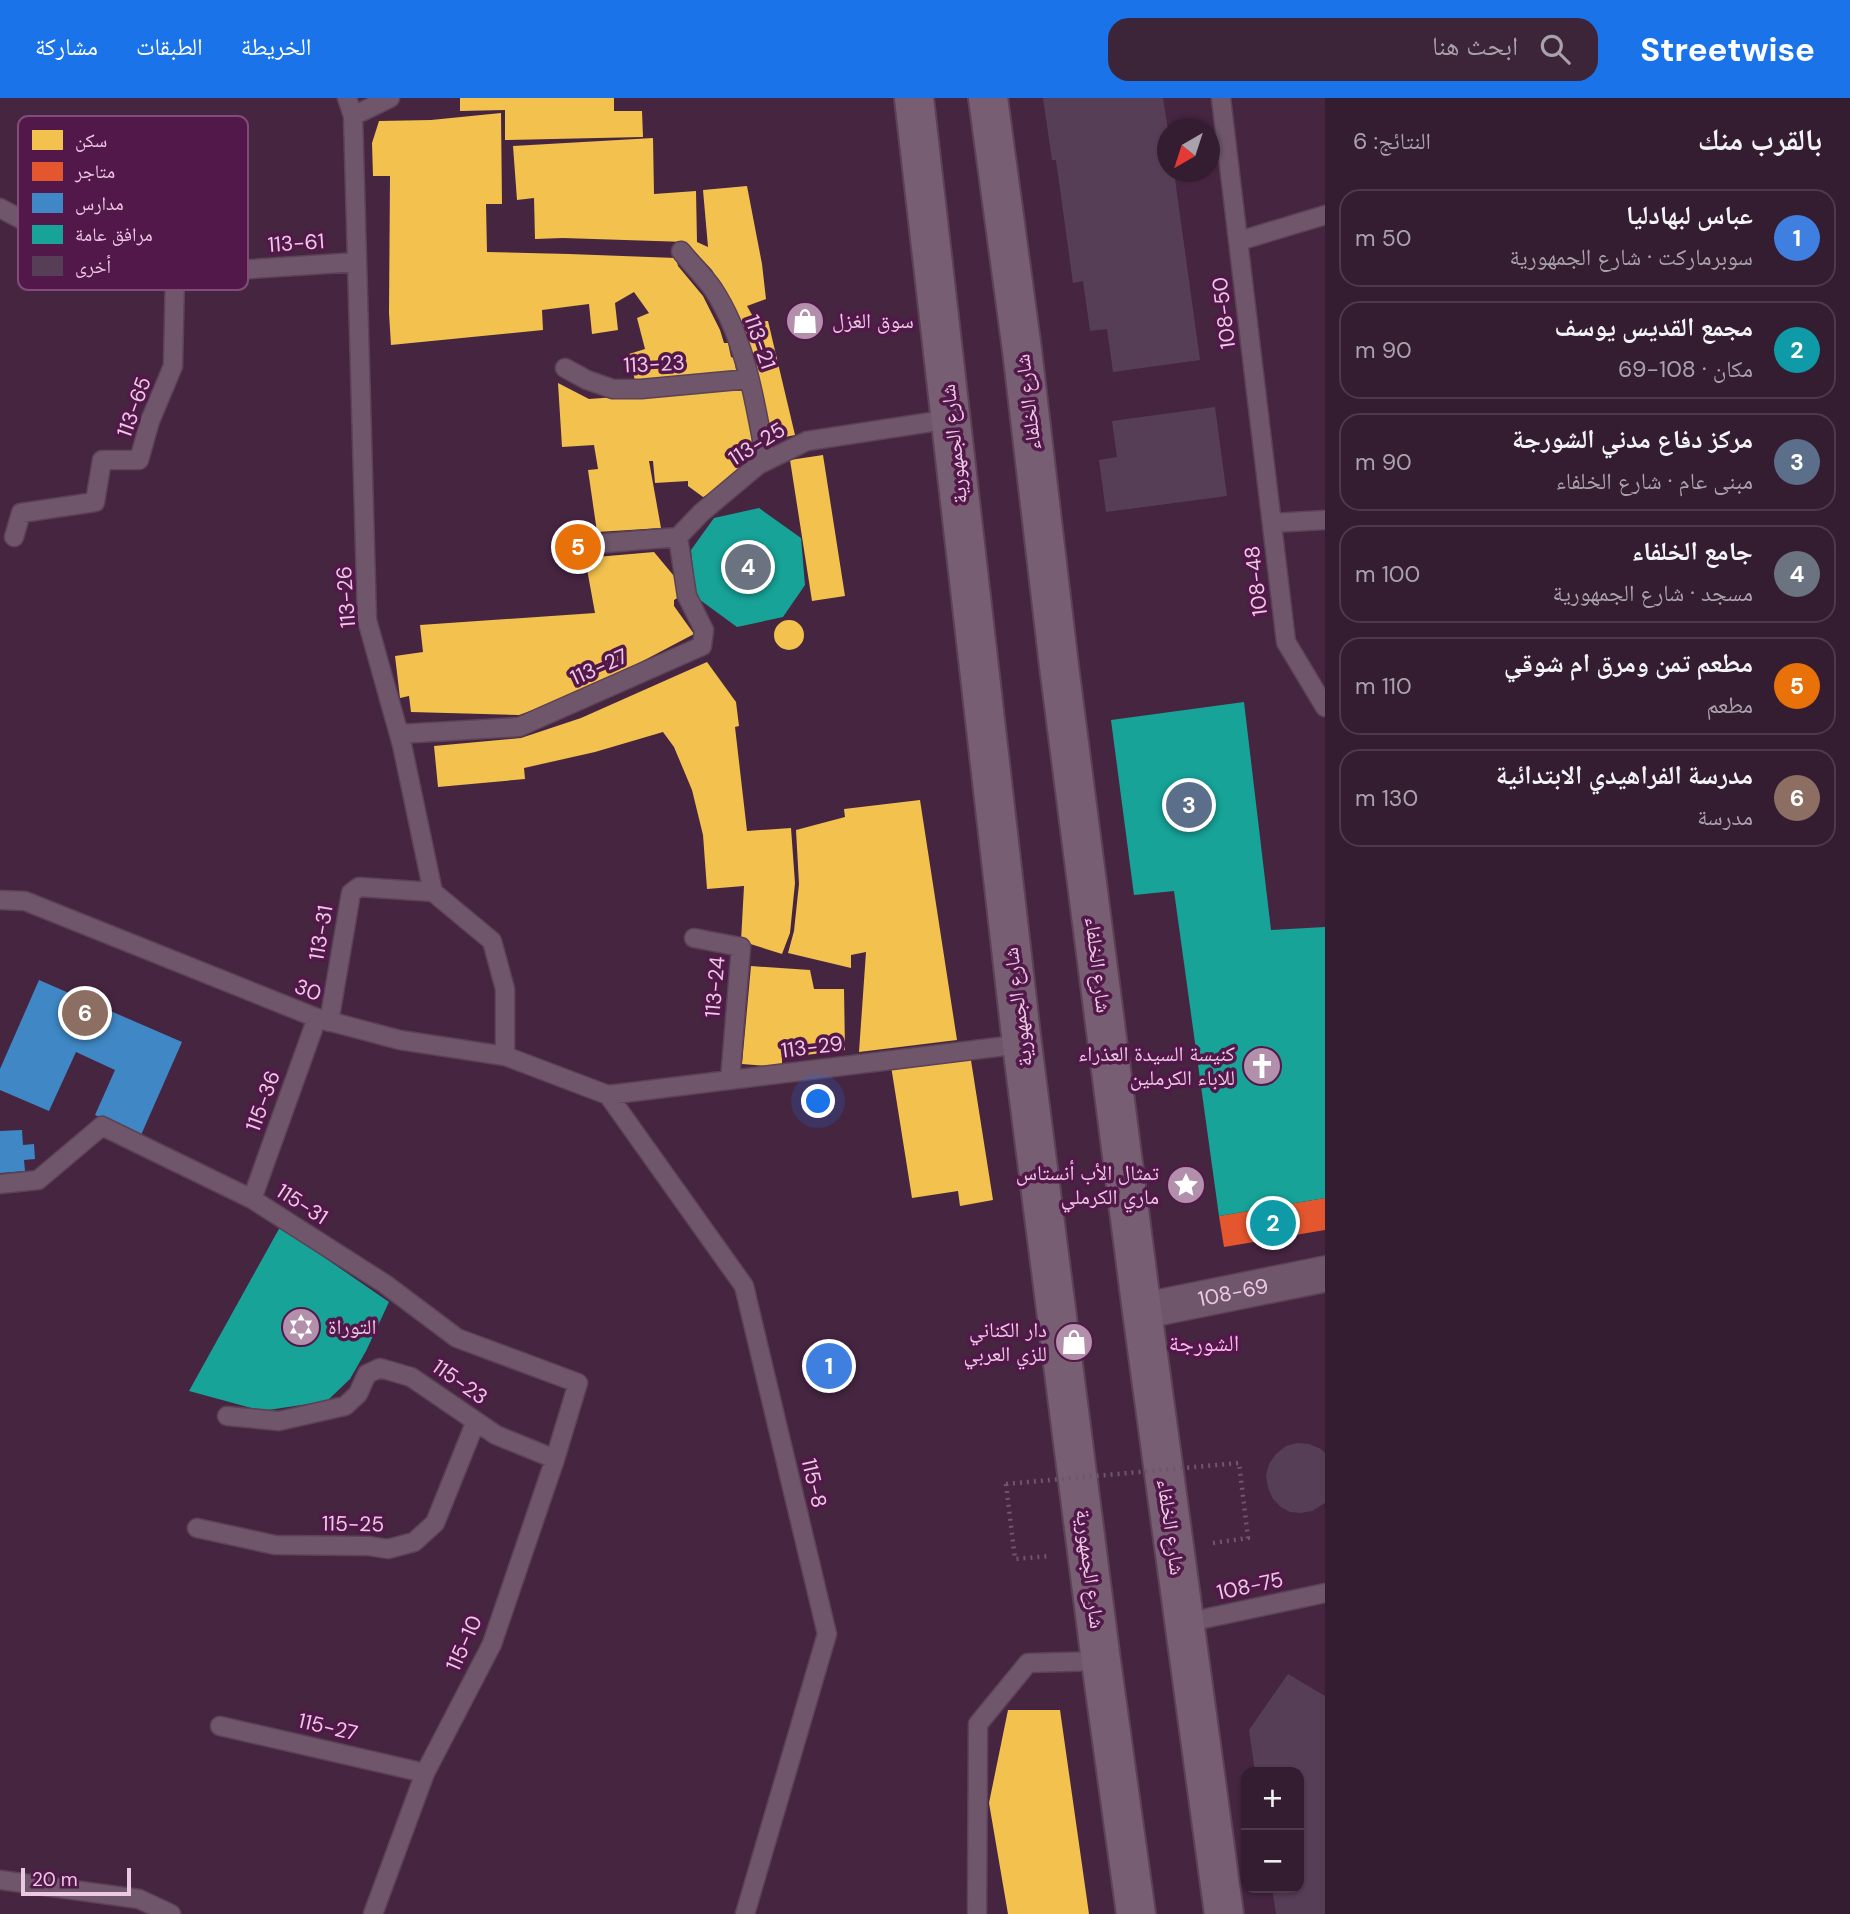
<!DOCTYPE html>
<html lang="ar">
<head>
<meta charset="utf-8">
<style>
	body { margin:0; font-family:"DM Sans","Noto Naskh Arabic",sans-serif; background:#3c2539; color:#f1f3f6; direction:rtl }
	.controls { position:absolute; right:21px; bottom:21px; display:grid; overflow:hidden; border-radius:14px; box-shadow:0 2px 5px #0004 }
	.controls button { width:63px; height:63px; display:grid; place-items:center; padding:0; border:0; border-bottom:2px solid #4e3a4d; background:#341c31; color:#f1f3f6; font:35px sans-serif }
	.compass { position:absolute; left:1157px; top:21px; width:63px; height:63px; border-radius:50%; background:#341c31; box-shadow:0 2px 5px #0004; rotate:219deg }
	.scale { position:absolute; left:21px; bottom:18px; width:110px; box-sizing:border-box; padding-left:7px; border:4px solid #ecc8e4; border-top:0; font-size:19px; line-height:24px; white-space:nowrap; color:#ecc8e4; -webkit-text-stroke:5px #53184a; paint-order:stroke }
	.you { position:absolute; left:819px; top:1004px; width:24px; height:24px; margin:-18px; border:5px solid #fff; border-radius:50%; background:#1a73e8; box-shadow:0 0 0 10px #1a73e833 }
	.badge { display:grid; place-items:center; width:46px; height:46px; border-radius:50%; background:#1a73e8; color:#fff; font-size:23px; font-weight:700 }
	.pin { position:absolute; translate:-50% -50%; border:4px solid #fff; box-shadow:0 2px 7px #0006 }
	.list { margin:0; padding:0; list-style:none }
	h2 { display:flex; justify-content:space-between; align-items:center; height:91px; margin:0; padding:0 28px; font-size:30px }
	h2 small { font-size:23px; font-weight:400; color:#a9a1ab }
	.list li { display:grid; grid-template-columns:46px 1fr auto; gap:21px; align-items:center; box-sizing:border-box; height:98px; margin:0 14px 14px; padding:0 14px; border:2px solid #4e3a4d; border-radius:21px }
	.list b { display:block; font-size:26px; white-space:nowrap }
	.list p { margin:0; font-size:23px; white-space:nowrap; color:#a9a1ab }
	.list em { font-size:23px; font-style:normal; color:#a9a1ab }
	.icon { flex:none; width:38px; height:38px; fill:none; stroke:currentColor; stroke-width:2; stroke-linecap:round; stroke-linejoin:round }
	.map { position:relative; flex:none; width:1325px; height:1816px; overflow:hidden; direction:ltr }
	header { display:flex; align-items:center; gap:42px; box-sizing:border-box; height:98px; padding:0 35px; background:#1a73e8; color:#fff }
	header strong { font-size:33px }
	nav { display:flex; gap:38px; margin-inline-start:auto; font-size:24px }
	.search { width:490px; height:63px; background:#3c2539; display:flex; align-items:center; gap:18px; box-sizing:border-box; padding:0 24px; border-radius:21px; color:#a9a1ab; font-size:26px }
	main { display:flex }
	aside { flex:1; background:#341c31 }
	.map>svg:first-child { display:block }
</style>
</head>
<body>
<header>
<strong>Streetwise</strong>
<div class="search"><svg class="icon" aria-label="search" viewBox="0 0 24 24"><circle cx="10" cy="10" r="6"/><path d="M15 15l6 6"/></svg>ابحث هنا</div>
<nav><a>الخريطة</a><a>الطبقات</a><a>مشاركة</a></nav>
</header>
<main>
<aside>
<h2>بالقرب منك<small>النتائج: 6</small></h2>
<ul class="list">
<li><span class="badge" style="background:#3f7fe0">1</span><div><b>عباس لبهادليا</b><p>سوبرماركت · شارع الجمهورية</p></div><em>50 m</em></li>
<li><span class="badge" style="background:#0f9aa8">2</span><div><b>مجمع القديس يوسف</b><p>مكان · 108-69</p></div><em>90 m</em></li>
<li><span class="badge" style="background:#5c6f8a">3</span><div><b>مركز دفاع مدني الشورجة</b><p>مبنى عام · شارع الخلفاء</p></div><em>90 m</em></li>
<li><span class="badge" style="background:#6b7280">4</span><div><b>جامع الخلفاء</b><p>مسجد · شارع الجمهورية</p></div><em>100 m</em></li>
<li><span class="badge" style="background:#e8710a">5</span><div><b>مطعم تمن ومرق ام شوقي</b><p>مطعم</p></div><em>110 m</em></li>
<li><span class="badge" style="background:#8d6e63">6</span><div><b>مدرسة الفراهيدي الابتدائية</b><p>مدرسة</p></div><em>130 m</em></li>
</ul>
</aside>
<div class="map">
<svg width="1325" height="1816" viewBox="0 0 1325 1816">
	<rect width="100%" height="100%" fill="#462541"/>
	<path fill="#f2c14e" d="M460,0H614V13H642L643,39L505,42V12L460,13Z
		M501,15L502,106H486L487,154L569,156L676,160L678,168L703,198L720,232L724,245H728L731,259L734,260L737,278L720,281L717,274L691,278L635,283L629,256L645,251L637,220L649,215L634,194L615,205L618,232L592,236L589,206L542,212L543,232L391,247L389,215L390,78H373L372,45L379,23L431,22Z
		M653,40L654,96L696,93L697,144L708,149L703,92L747,88L762,166L766,201L747,208L756,224L768,223L795,337L770,342L749,248L730,202L712,172L686,144L563,140L535,141L534,100L517,102L513,48Z
		M558,285L589,301L644,297L732,286L743,291L753,331L750,360L712,395L703,399L688,388V383L655,385L653,363H649L661,430L597,434L588,372L598,371L594,347L562,349Z
		M823,357L845,498L812,503L790,362Z
		M654,454L674,478L679,499L674,502V508L694,536L582,595L519,617L411,614L409,598L400,600L395,558L423,554L420,527L595,515L585,460Z
		M774 537a15 15 0 1 1 30 0a15 15 0 1 1-30 0Z
		M707,564L736,604L739,628L735,629L747,733L791,730L795,785L790,835L782,856L741,843L744,788L707,791L703,737L692,692L674,649L663,634L595,654L524,670L525,681L438,689L434,648L521,640L581,620Z
		M920,702L957,942L859,954L866,854L851,857V870L788,855L794,833L799,786L796,732L845,719L844,711Z
		M751,868L810,872L814,891H844L845,952L782,960V969L742,966Z
		M970,956L993,1102L960,1108L958,1093L912,1100L891,968Z
		M1008,1612H1060L1089,1816H1008L989,1705Z"/>
	<path fill="#e4572e" d="M1325,1100V1132L1224,1149L1219,1118Z"/>
	<path fill="#3f88c5" d="M39,882L182,944L141,1037L95,1017L115,972L76,954L49,1013L0,992V971Z
		M22,1032L23,1047L34,1046L35,1061L24,1062L25,1073L0,1075V1033Z"/>
	<path fill="#17a398" d="M759,410L801,440L805,487L783,519L737,529L696,499L691,452L714,420Z
		M1244,604L1271,832L1325,829V1100L1219,1118L1174,793L1134,797L1111,622Z
		M280,1129L389,1204L366,1253L350,1281L327,1303L262,1313L189,1293Z"/>
	<path fill="#563e57" d="M1043,0H1163L1168,31V74H1174L1200,262L1113,274L1107,231L1090,233L1083,183L1073,185L1056,62H1052Z
		M1215,309L1227,398L1106,414L1099,362L1117,359L1112,323Z
		M1297,1345L1309,1346L1321,1351L1325,1355V1405L1312,1413L1301,1415L1290,1414L1281,1409L1273,1401L1268,1390L1266,1377L1269,1366L1276,1356L1286,1348Z
		M1288,1576L1325,1598V1816H1276L1272,1790H1299V1674H1255L1249,1632Z"/>
	<g fill="none" stroke-linecap="round" stroke-linejoin="round">
		<defs>
			<path id="lane" d="M347,0L353,18L367,522L402,647L433,794L492,843L505,891V958
				M1221,0L1286,544L1325,609
				M353,18L390,0
				M0,110L106,166L175,176L357,164
				M1239,143L1325,117
				M681,153C691,166 704,178 713,191C746,241 755,305 766,363
				M565,270L587,282L613,291H641L749,281
				M1272,425L1325,422
				M14,439L21,415L95,404L102,362H139L150,323L173,268L175,176
				M606,445L678,439L701,415L758,367L807,343L951,321
				M399,636L519,629L702,548L704,532L687,498L678,439
				M0,802L25,803L317,920L400,942L505,958L608,997L1022,946
				M694,840L741,849L730,982
				M329,924L351,795L359,789L433,794
				M608,997L744,1188L827,1536L745,1816
				M0,1086L38,1082L102,1028L252,1101L385,1186L457,1240L578,1285L555,1361L492,1546L425,1675L373,1816
				M252,1101L317,920
				M227,1318L279,1323L345,1308L358,1296L367,1276L380,1270L411,1279L496,1337L555,1361
				M197,1430L275,1447L369,1448L388,1451L414,1444L435,1425L476,1323
				M1184,1525L1325,1495
				M220,1628L425,1675
				M0,1782L139,1801L171,1816
				M977,1816L978,1626L1028,1565L1101,1563"/>
			<g id="street">
				<path id="s1" d="M1142,1213L1325,1176"/>
			</g>
			<path id="primary" d="M914,0L1022,946L1101,1563L1136,1816
				M988,0L1022,252L1059,568L1142,1213L1224,1816"/>
		</defs>
		<use href="#lane" stroke="#5c4157" stroke-width="21"/>
		<use href="#street" stroke="#5c4157" stroke-width="38"/>
		<use href="#primary" stroke="#5c4157" stroke-width="42"/>
		<path stroke="#6e576a" stroke-width="4.5" stroke-dasharray="2 5" stroke-linecap="butt" d="M1006,1386L1015,1461L1050,1458
			M1213,1445L1248,1440L1239,1365"/>
		<use href="#lane" stroke="#6f566b" stroke-width="18"/>
		<use href="#street" stroke="#6f566b" stroke-width="35"/>
		<use href="#primary" stroke="#785e73" stroke-width="38"/>
		<path stroke="#6e576a" stroke-width="4.5" stroke-dasharray="2 5" stroke-linecap="butt" d="M1006,1386L1239,1365"/>
	</g>
	<defs>
		<symbol id="shop-disc" viewBox="-11 -11 22 22"><circle r="9.5" fill="#b28fab" stroke="#53184a"/><path d="M-5-2.5h2.3a2.7 3.5 0 0 1 5.4 0H5L5.5 6h-11ZM-1.5-2.5h3a1.5 2.3 0 0 0-3 0Z" fill="#fff"/></symbol>
		<symbol id="church-disc" viewBox="-11 -11 22 22"><circle r="9.5" fill="#b28fab" stroke="#53184a"/><path d="M-1.2-6h2.4v3.5h3.3v2.4h-3.3V6h-2.4V-.1h-3.3v-2.4h3.3Z" fill="#fff"/></symbol>
		<symbol id="sight-disc" viewBox="-11 -11 22 22"><circle r="9.5" fill="#b28fab" stroke="#53184a"/><path d="M0-6L1.8-2.2L6-1.7L2.9 1.2L3.7 5.4L0 3.3L-3.7 5.4L-2.9 1.2L-6-1.7L-1.8-2.2Z" fill="#fff"/></symbol>
		<symbol id="synagogue-disc" viewBox="-11 -11 22 22"><circle r="9.5" fill="#b28fab" stroke="#53184a"/><path d="M0-6.5L5.6 3.2H-5.6ZM0 6.5L5.6-3.2H-5.6Z" fill="#fff"/></symbol>
	</defs>
	<g fill-rule="evenodd">
		<use href="#shop-disc" x="783" y="201" width="44" height="44"/>
		<use href="#church-disc" x="1240" y="946" width="44" height="44"/>
		<use href="#sight-disc" x="1164" y="1065" width="44" height="44"/>
		<use href="#synagogue-disc" x="279" y="1207" width="44" height="44"/>
		<use href="#shop-disc" x="1052" y="1222" width="44" height="44"/>
	</g>
	<g text-anchor="middle" stroke-width="7" stroke-linejoin="round" paint-order="stroke">
		<g font-size="21" fill="#ecc8e4" stroke="#53184a">
			<text transform="translate(296 145) rotate(-4)" y="7">113-61</text>
			<text transform="translate(1224 215) rotate(-97)" y="7">108-50</text>
			<text transform="translate(760 244) rotate(71)" y="7">113-21</text>
			<text transform="translate(654 266) rotate(-3)" y="7">113-23</text>
			<text transform="translate(1028 304) rotate(-97)" y="7">شارع الخلفاء</text>
			<text transform="translate(134 309) rotate(-70)" y="7">113-65</text>
			<text transform="translate(757 346) rotate(-32)" y="7">113-25</text>
			<text transform="translate(954 346) rotate(-96)" y="7">شارع الجمهورية</text>
			<text transform="translate(1256 483) rotate(-97)" y="7">108-48</text>
			<text transform="translate(346 499) rotate(-94)" y="7">113-26</text>
			<text transform="translate(599 569) rotate(-24)" y="7">113-27</text>
			<text transform="translate(321 835) rotate(-80)" y="7">113-31</text>
			<text transform="translate(1098 867) rotate(83)" y="7">شارع الخلفاء</text>
			<text transform="translate(715 889) rotate(-85)" y="7">113-24</text>
			<text transform="translate(308 892) rotate(21)" y="7">30</text>
			<text transform="translate(1018 909) rotate(-97)" y="7">شارع الجمهورية</text>
			<text transform="translate(812 949) rotate(-7)" y="7">113-29</text>
			<text transform="translate(263 1003) rotate(-70)" y="7">115-36</text>
			<text transform="translate(302 1106) rotate(33)" y="7">115-31</text>
			<text dy="7" stroke="none"><textPath href="#s1" startOffset="93">108-69</textPath></text>
			<text transform="translate(460 1284) rotate(35)" y="7">115-23</text>
			<text transform="translate(814 1385) rotate(77)" y="7">115-8</text>
			<text transform="translate(353 1426) rotate(1)" y="7">115-25</text>
			<text transform="translate(1171 1429) rotate(82)" y="7">شارع الخلفاء</text>
			<text transform="translate(1090 1471) rotate(83)" y="7">شارع الجمهورية</text>
			<text transform="translate(1250 1488) rotate(-12)" y="7">108-75</text>
			<text transform="translate(464 1545) rotate(-66)" y="7">115-10</text>
			<text transform="translate(328 1629) rotate(13)" y="7">115-27</text>
		</g>
		<g font-size="21" fill="#ecc8e4" stroke="#53184a" text-anchor="end">
			<text x="832" y="230" text-anchor="start">سوق الغزل</text>
			<text x="1235" y="963">كنيسة السيدة العذراء<tspan x="1235" dy="24">للاباء الكرملين</tspan></text>
			<text x="1159" y="1082">تمثال الأب أنستاس<tspan x="1159" dy="24">ماري الكرملي</tspan></text>
			<text x="328" y="1236" text-anchor="start">التوراة</text>
			<text x="1047" y="1239">دار الكناني<tspan x="1047" dy="24">للزي العربي</tspan></text>
		</g>
		<g font-size="23" fill="#fcb5ee" stroke="#53184a">
			<text x="1204" y="1253">الشورجة</text>
		</g>
	</g>
	<rect x="18" y="18" width="230" height="174" rx="10" fill="#53184a" stroke="#814d78" stroke-width="2"/>
	<rect x="32" y="32" width="31" height="20" fill="#f2c14e"/>
	<rect x="32" y="64" width="31" height="19" fill="#e4572e"/>
	<rect x="32" y="95" width="31" height="20" fill="#3f88c5"/>
	<rect x="32" y="127" width="31" height="19" fill="#17a398"/>
	<rect x="32" y="158" width="31" height="20" fill="#563e57"/>
	<g font-size="19" fill="#ecc8e4">
		<text x="75" y="49">سكن</text>
		<text x="75" y="80">متاجر</text>
		<text x="75" y="112">مدارس</text>
		<text x="75" y="143">مرافق عامة</text>
		<text x="75" y="175">أخرى</text>
	</g>
</svg>
<div class="controls">
<button>+</button>
<button>−</button>
</div>
<svg class="compass" viewBox="-18 -18 36 36"><path d="M0-13l5 13h-10z" fill="#e53935"/><path d="M0 13l5-13h-10z" fill="#a9a1ab"/></svg>
<div class="scale">20 m</div>
<div class="you"></div>
<div class="pin badge" style="left:829px;top:1268px;background:#3f7fe0">1</div>
<div class="pin badge" style="left:1273px;top:1125px;background:#0f9aa8">2</div>
<div class="pin badge" style="left:1189px;top:707px;background:#5c6f8a">3</div>
<div class="pin badge" style="left:748px;top:469px;background:#6b7280">4</div>
<div class="pin badge" style="left:578px;top:449px;background:#e8710a">5</div>
<div class="pin badge" style="left:85px;top:915px;background:#8d6e63">6</div>
</div>
</main>
</body>
</html>
